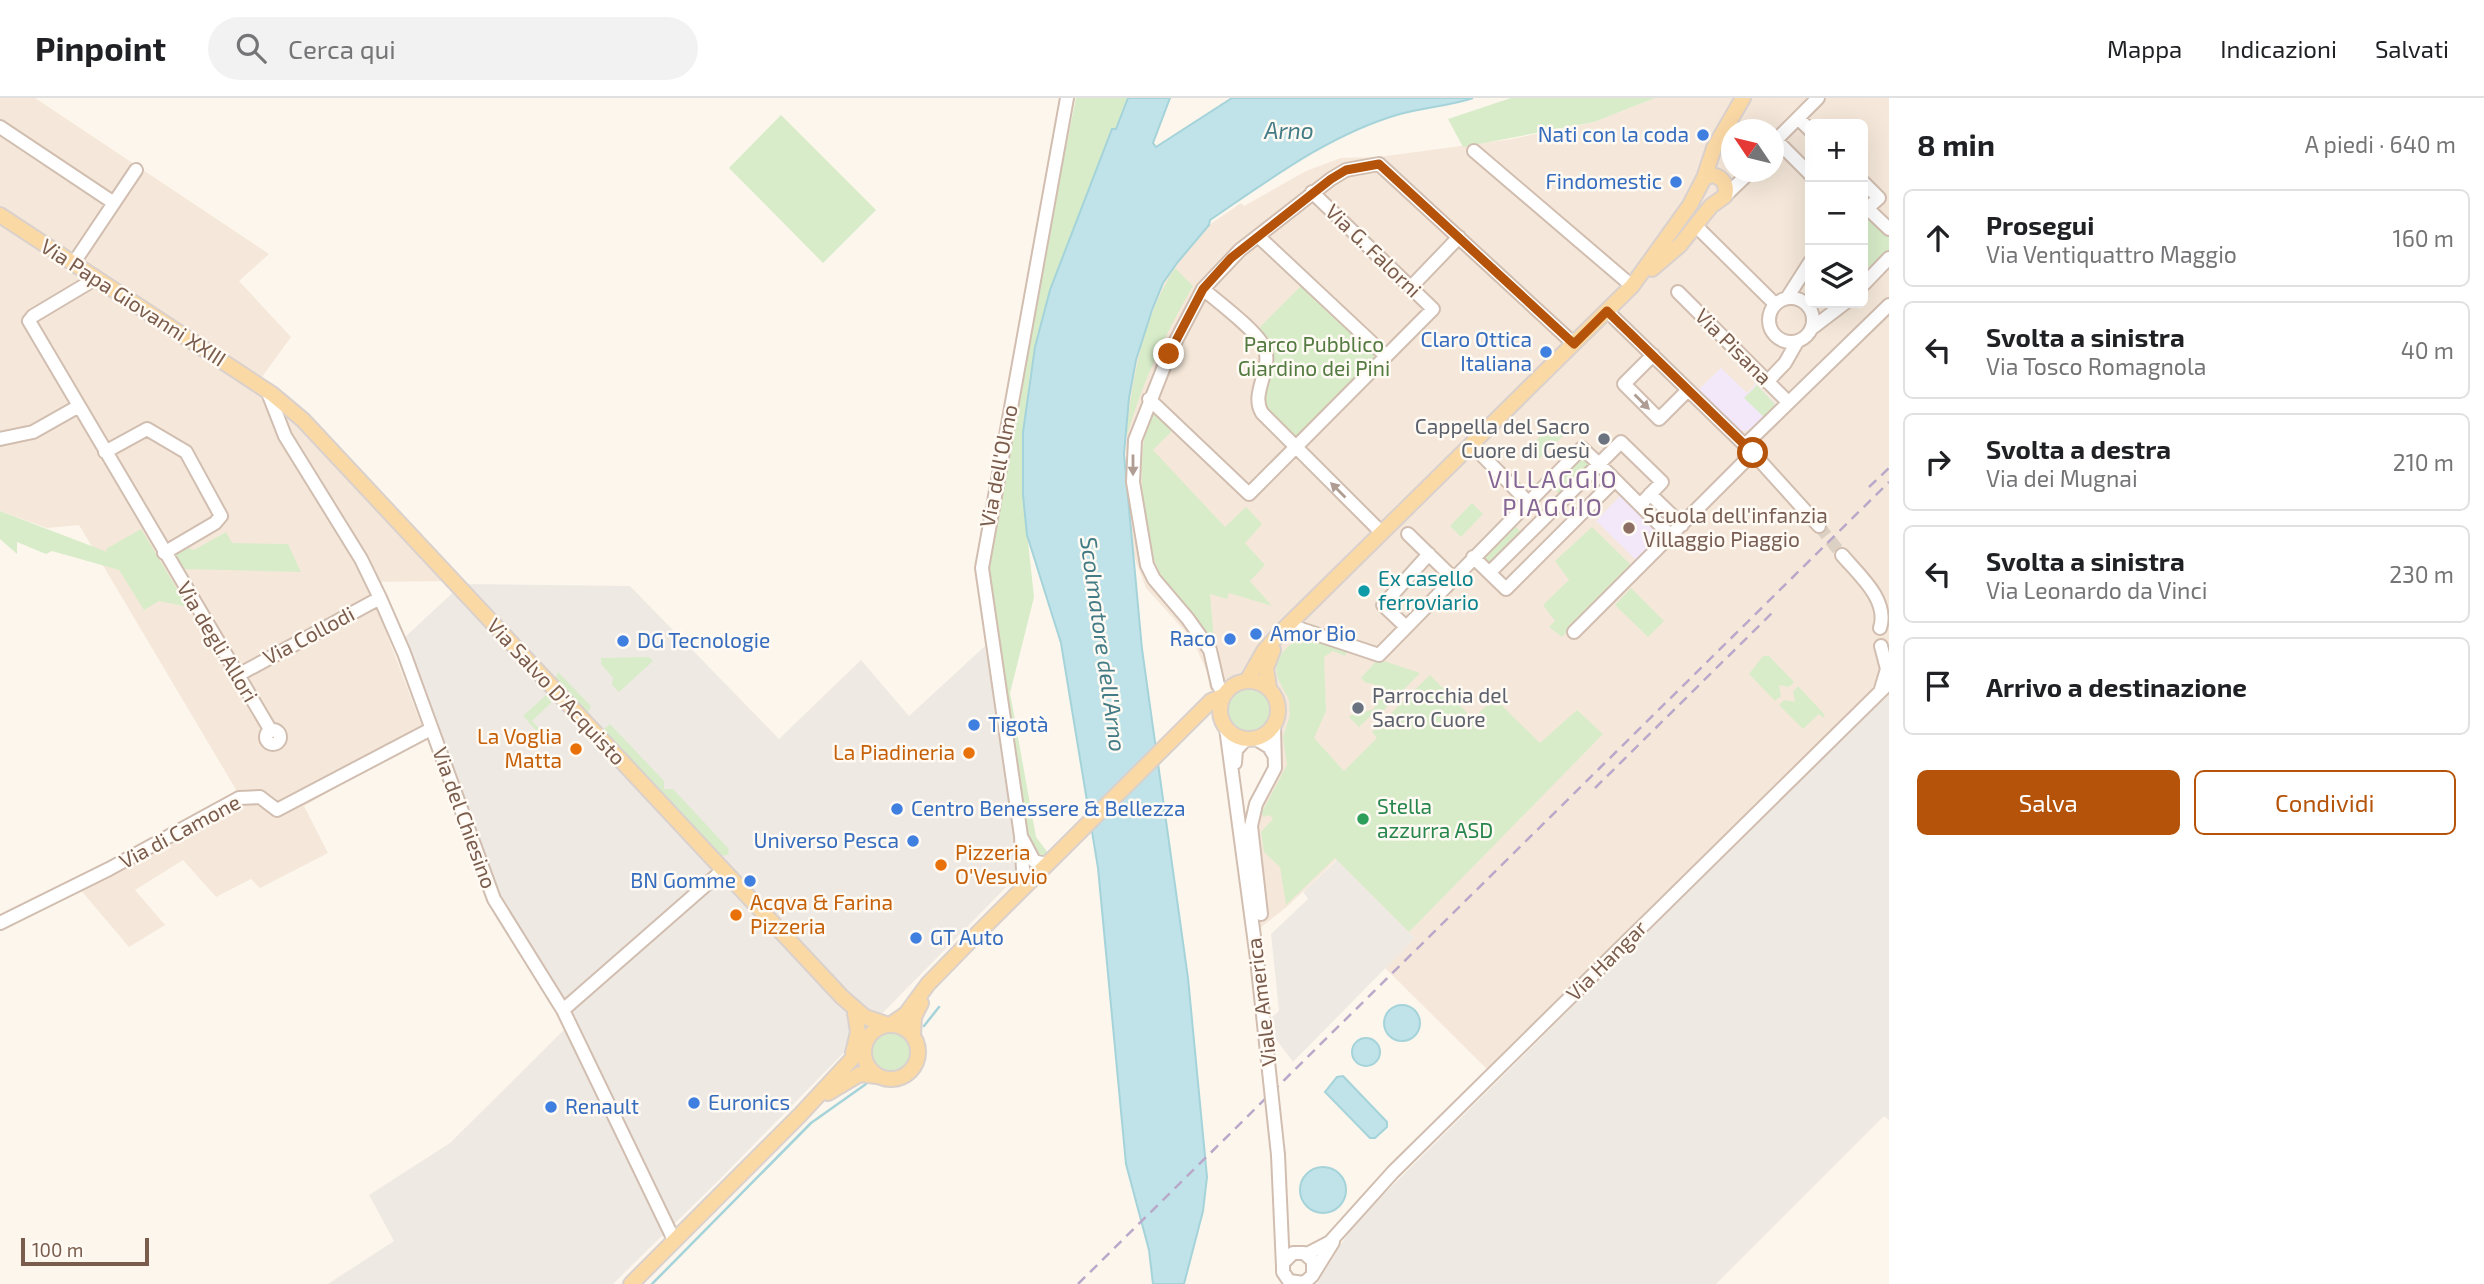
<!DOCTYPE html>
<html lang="it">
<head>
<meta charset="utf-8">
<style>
	body { margin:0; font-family:"Exo 2",sans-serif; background:#f2f2f2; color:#202124 }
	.controls { position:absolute; right:21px; top:21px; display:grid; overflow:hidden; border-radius:10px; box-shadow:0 7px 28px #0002 }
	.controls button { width:63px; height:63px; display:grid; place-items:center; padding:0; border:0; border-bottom:2px solid #e0e0e0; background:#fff; color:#202124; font:35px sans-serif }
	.compass { position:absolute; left:1721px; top:21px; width:63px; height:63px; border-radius:50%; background:#fff; box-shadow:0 7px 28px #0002; rotate:305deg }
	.scale { position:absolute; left:21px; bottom:18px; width:128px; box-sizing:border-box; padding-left:7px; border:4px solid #7a5c4d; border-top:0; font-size:19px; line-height:24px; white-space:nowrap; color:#7a5c4d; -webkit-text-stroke:5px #fffaf3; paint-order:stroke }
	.stop { position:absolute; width:21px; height:21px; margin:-16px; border:5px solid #b45309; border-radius:50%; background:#fff }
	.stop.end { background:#b45309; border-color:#fff; box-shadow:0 2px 7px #0008 }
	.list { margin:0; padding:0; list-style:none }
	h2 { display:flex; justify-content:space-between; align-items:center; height:91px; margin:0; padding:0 28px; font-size:30px }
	h2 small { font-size:23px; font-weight:400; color:#757577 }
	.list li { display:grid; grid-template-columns:46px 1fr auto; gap:21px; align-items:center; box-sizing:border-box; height:98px; margin:0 14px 14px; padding:0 14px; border:2px solid #e0e0e0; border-radius:10px }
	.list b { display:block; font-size:26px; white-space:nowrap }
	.list p { margin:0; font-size:23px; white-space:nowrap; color:#757577 }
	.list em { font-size:23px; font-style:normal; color:#757577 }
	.actions { display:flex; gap:14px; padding:21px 28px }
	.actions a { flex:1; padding:16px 0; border:2px solid #b45309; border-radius:10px; text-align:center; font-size:24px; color:#b45309 }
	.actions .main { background:#b45309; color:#fff }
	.icon { flex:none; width:38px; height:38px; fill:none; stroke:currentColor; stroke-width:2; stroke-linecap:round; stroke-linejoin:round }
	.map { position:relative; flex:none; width:1889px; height:1186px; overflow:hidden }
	header { display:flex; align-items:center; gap:42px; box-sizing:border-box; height:98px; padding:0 35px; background:#fff; border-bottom:2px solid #e0e0e0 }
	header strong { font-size:33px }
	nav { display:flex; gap:38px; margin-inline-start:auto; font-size:24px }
	.search { width:490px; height:63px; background:#f2f2f2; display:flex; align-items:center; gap:18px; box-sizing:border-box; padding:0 24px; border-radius:38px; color:#757577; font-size:26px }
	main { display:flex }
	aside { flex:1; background:#fff }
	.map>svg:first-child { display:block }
</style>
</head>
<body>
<header>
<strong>Pinpoint</strong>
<div class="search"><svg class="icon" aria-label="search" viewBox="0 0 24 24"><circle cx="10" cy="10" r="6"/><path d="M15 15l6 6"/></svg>Cerca qui</div>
<nav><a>Mappa</a><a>Indicazioni</a><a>Salvati</a></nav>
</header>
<main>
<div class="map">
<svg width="1889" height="1186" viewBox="0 0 1889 1186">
	<rect width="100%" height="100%" fill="#fdf6ec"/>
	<path fill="#f5e8da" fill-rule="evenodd" d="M0,0H35L269,156L239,183L291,239L262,279L444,483L367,484L426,639L304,708L328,755L260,790L251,781L216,799L183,762L135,792L165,827L129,849L73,783L238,695L79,427L47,430L0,413Z
		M1655,0H1889V595L1497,981L1385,870L1415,840L1336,762L1289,807L1260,830L1252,740L1255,716L1279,671L1275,634L1282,605L1269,578L1239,575L1210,592L1208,576L1192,541L1146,490L1134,458L1124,385L1129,300L1142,239L1164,186L1176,165L1209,127L1241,105L1244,108L1306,73L1341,60L1379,59L1512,41L1594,24ZM1810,26H1863V205H1810ZM1731,32H1773V74H1731Z"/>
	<path fill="#efe9e4" d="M462,486L630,488L779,641L861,562L909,618L985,548L1012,716L1017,778L720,1081L613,1186H328L394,1143L369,1097L450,1045L576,920L510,816L490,777L405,539Z
		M1889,594V1022L1884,1018L1716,1186H1317L1351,1130L1369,1111Z
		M1337,762L1415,840L1293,964L1273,937L1276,934L1271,920L1279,913L1271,836L1308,801L1303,794Z"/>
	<path fill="#f3e8fa" d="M1721,270L1747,295L1756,286L1778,308L1752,332L1741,333L1698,292Z
		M1622,396L1663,437L1637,463L1596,423Z"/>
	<path fill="#d8ecc9" d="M1076,0H1128L1050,192L1030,276L1023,334V397L1034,499L1010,595L1036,739L1049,756L1038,760L1025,735L989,484V462L1022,262Z
		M1511,0H1655L1594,24L1463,49L1448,21Z
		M781,17L876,112L823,165L729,70Z
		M1869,119L1889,139V152L1870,170L1863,163V125Z
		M1175,170L1193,188C1165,236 1141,287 1126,341C1132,282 1142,221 1175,170Z
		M1302,187L1380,260L1295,344L1262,311L1269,270L1256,233Z
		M1757,287L1776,307L1764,319L1744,300Z
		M1157,313L1174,331L1153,352L1225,429L1246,409L1262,426L1245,445L1265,467L1250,483L1272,508L1229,495L1227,501L1210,496L1215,554C1198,530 1179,508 1164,483C1140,443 1137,364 1148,320Z
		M1552,327L1563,338L1538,362L1527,351Z
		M1581,355L1593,367L1562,399L1549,386Z
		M1472,405L1483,416L1461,439L1450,428Z
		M0,413L107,454L106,451L141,431L188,509L159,503L144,512L119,472L52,453L46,456L17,444V456L0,441Z
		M1512,425L1524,437L1490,471L1478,459Z
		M1592,429L1632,468L1562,539L1549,529L1555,523L1543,507L1569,482L1555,463Z
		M226,434L232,445L288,446L301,474L183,471L174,458L188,450L194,452Z
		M1631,490L1664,523L1648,539L1615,507Z
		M1301,535L1348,551L1345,558L1333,553L1324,559L1326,613L1314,640L1344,673L1377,640L1372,634L1430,577L1473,621L1494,600L1540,645L1577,612L1603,636L1409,834L1335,760L1286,807L1280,769L1264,754L1261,734L1273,721L1270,717L1263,719L1262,714L1287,667L1283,639L1290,617L1289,602L1277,579L1276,566L1282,555Z
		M1763,558H1769L1794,584L1789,589L1779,587L1781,598L1775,603L1749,576Z
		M649,559L653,563L619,594L612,587L613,580L601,566V560Z
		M1378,561L1420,575L1381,615L1377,612L1359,629L1349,619L1357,612L1360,615L1374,611L1378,597L1373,592L1374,586L1366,585L1361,580Z
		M558,574L591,608L588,615L554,583Z
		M1798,588L1825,617L1823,620L1819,616L1803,631L1779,607L1784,602L1795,604L1793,594Z
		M1225 612a24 24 0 1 1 48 0a24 24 0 1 1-48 0Z
		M546,597L552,604L532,623L554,646L552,650L523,618Z
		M610,626L664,683V691H673L728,750L729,757L719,758L605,635L603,632Z
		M868 954a23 23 0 1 1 46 0a23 23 0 1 1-46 0Z"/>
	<path fill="#bfe3e8" stroke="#a5d3da" stroke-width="2" d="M1128,0H1170L1153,45L1156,49L1232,0H1473C1450,8 1424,9 1400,16C1330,36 1269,82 1210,122L1209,127L1177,165L1163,185L1152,212L1136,262L1129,300L1124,356L1142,551L1188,880L1207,1079L1203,1113L1184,1186H1153L1149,1152L1126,1066L1098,770L1061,545L1027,437L1023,397V334L1035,249L1050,192L1112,31H1116Z
		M1384 925a18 18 0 1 1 36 0a18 18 0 1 1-36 0Z
		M1352 954a14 14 0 1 1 28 0a14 14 0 1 1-28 0Z
		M1343,978L1387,1024V1029L1375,1040H1370L1325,994L1337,979Z
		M1300 1092a23 23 0 1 1 46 0a23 23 0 1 1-46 0Z"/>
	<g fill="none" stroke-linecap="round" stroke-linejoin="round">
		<path stroke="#a5d3da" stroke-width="2.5" d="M924,928L939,909
			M652,1186L811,1025L866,986"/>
		<path stroke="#dcd0c4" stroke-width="12" stroke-dasharray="12 6" stroke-linecap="butt" d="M1819,428L1842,457"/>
		<defs>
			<path id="minor" d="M1798,20L1810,32
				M0,29L114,105
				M1776,42L1810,76
				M1773,45L1818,0
				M1474,53L1632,188
				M1863,84L1879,100L1863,114
				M1724,99L1750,74
				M1867,110L1889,131
				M1697,129L1775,206
				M1258,138L1386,258
				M73,166L136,72
				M95,181L33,218L29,223L271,633
				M1863,187L1889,160
				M1411,189L1459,139
				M1203,191C1218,204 1259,234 1265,251C1272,272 1250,296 1262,315L1381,434
				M1678,194L1788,304
				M1769 222a22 22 0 1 1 44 0a22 22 0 1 1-44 0Z
				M1787,200L1810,164
				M1607,213L1753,355L1819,428
				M1811,231L1845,205
				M1653,257L1624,286L1659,321L1688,292
				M1767,284L1785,265L1797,244
				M267,292L285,338L361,461L380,500L404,555L494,801L563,912L674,1142
				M1149,301L1249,396L1433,211L1312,94
				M0,341L33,334L79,308
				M1472,347L1528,404
				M1745,347L1889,207
				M105,354L147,331L186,354L221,418L215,425L164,455
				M1650,396L1682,427
				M1640,407L1662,384L1621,344L1599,366L1671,438
				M1408,436L1453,480
				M1842,457C1859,477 1889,502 1880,530
				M1473,459L1506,491L1615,382
				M1405,528L1383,507L1429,456
				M1295,529L1379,557L1582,350L1599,366L1490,474
				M1574,534L1753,355
				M238,577L380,500
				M1881,591L1887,571L1881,548
				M1224,595L1218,587L1210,552L1188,521L1154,481L1147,467L1133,384L1135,342L1169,256L1203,191L1240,152L1331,81L1346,72L1379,66L1574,246
				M1226,630L1257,861
				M266 639a7 7 0 1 1 14 0a7 7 0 1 1-14 0Z
				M1256,641L1269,649L1274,657
				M1235,665L1236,652L1246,641
				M1023,742L1034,763L1047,766
				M1024,788L1021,738L982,470L1067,0
				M1261,816L1251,728L1256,706L1275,670L1274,628
				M0,825L109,771L239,700L260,699L277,712L431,631
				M563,912L723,772
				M1278,1057L1283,1169
				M1307,1156L1330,1144L1393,1074L1889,585
				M1313,1176V1163L1304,1155H1293L1283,1165V1174L1289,1183L1304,1185L1312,1178L1333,1144"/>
			<path id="major" d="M0,117L272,296L303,322L842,899L865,919L889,927
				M1652,171L1680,147L1711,108L1725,98C1728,87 1723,79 1712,77L1704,80
				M1220 612a29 29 0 1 1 58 0a29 29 0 1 1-58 0Z
				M1247,583L1264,553L1281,534L1632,188L1690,107L1704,80L1714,50L1743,0
				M1269,590L1266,570L1273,552
				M864 954a27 27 0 1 1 54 0a27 27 0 1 1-54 0Z
				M890,927L906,916L928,886L965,848L1211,603L1222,598
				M913,938L914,919L921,905
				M853,955L858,934L855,915
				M828,995L860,976L877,978
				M631,1186L800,1017L864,948"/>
		</defs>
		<use href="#minor" stroke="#d1beb0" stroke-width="16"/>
		<use href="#major" stroke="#dad1cd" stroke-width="18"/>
		<use href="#minor" stroke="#fff" stroke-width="12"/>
		<use href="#major" stroke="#fbd9a5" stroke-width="14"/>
		<path stroke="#b9a8c9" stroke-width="2.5" stroke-dasharray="10 7" stroke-linecap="butt" d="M1869,389L1889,370
			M1595,690L1772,515
			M1078,1186L1889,384"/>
		<defs>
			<path id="minor-bridge" d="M1257,861L1278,1057"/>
		</defs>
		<use href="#minor-bridge" stroke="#d1beb0" stroke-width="16" stroke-linecap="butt"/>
		<use href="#minor-bridge" stroke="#fff" stroke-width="12"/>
	</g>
	<defs><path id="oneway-solid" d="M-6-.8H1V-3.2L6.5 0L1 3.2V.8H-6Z" transform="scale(1.75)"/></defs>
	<g fill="#af9d94">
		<use href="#oneway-solid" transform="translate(1642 304) rotate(45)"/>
		<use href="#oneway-solid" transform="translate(1133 367) rotate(90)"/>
		<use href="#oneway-solid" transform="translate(1338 392) rotate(-135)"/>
	</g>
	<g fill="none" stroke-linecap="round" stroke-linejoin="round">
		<path stroke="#b45309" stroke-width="9" d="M1169,256L1203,191L1231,160L1331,81L1346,72L1379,66L1574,246L1607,213L1753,355"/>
	</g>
	<g fill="#3f7fe0" stroke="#fffaf3" stroke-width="2.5">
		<circle cx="1703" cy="37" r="7"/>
		<circle cx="1676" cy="84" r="7"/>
		<circle cx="1546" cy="254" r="7"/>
		<circle cx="1256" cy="536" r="7"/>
		<circle cx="1230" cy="541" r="7"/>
		<circle cx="623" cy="543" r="7"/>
		<circle cx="974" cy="627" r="7"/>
		<circle cx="897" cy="711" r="7"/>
		<circle cx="913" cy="743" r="7"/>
		<circle cx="750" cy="783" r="7"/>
		<circle cx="916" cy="840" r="7"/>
		<circle cx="694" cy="1005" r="7"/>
		<circle cx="551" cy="1009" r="7"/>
	</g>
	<g fill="#6b7280" stroke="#fffaf3" stroke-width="2.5">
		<circle cx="1604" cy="341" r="7"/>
		<circle cx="1358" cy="610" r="7"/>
	</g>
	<circle fill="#8d6e63" stroke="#fffaf3" stroke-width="2.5" cx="1629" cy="430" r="7"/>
	<circle fill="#0f9aa8" stroke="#fffaf3" stroke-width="2.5" cx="1364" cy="493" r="7"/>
	<g fill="#e8710a" stroke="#fffaf3" stroke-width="2.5">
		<circle cx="576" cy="651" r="7"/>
		<circle cx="969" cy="655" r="7"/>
		<circle cx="941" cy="767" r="7"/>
		<circle cx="736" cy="817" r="7"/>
	</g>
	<circle fill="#2e9e5b" stroke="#fffaf3" stroke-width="2.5" cx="1363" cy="721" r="7"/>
	<g text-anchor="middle" stroke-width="5" stroke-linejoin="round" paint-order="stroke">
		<g font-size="21" fill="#366cbe" stroke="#fffaf3" text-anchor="start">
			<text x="1689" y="44" text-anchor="end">Nati con la coda</text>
			<text x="1662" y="91" text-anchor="end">Findomestic</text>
			<text x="1532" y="249" text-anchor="end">Claro Ottica<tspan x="1532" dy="24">Italiana</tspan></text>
			<text x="1270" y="543">Amor Bio</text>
			<text x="1216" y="548" text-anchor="end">Raco</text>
			<text x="637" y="550">DG Tecnologie</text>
			<text x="988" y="634">Tigotà</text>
			<text x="911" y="718">Centro Benessere &amp; Bellezza</text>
			<text x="899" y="750" text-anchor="end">Universo Pesca</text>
			<text x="736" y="790" text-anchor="end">BN Gomme</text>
			<text x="930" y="847">GT Auto</text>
			<text x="708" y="1012">Euronics</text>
			<text x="565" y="1016">Renault</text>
		</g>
		<g font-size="21" fill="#7a5c4d" stroke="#fffaf3">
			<text transform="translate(1373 153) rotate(44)" y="7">Via G. Falorni</text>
			<text transform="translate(133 205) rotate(33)" y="7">Via Papa Giovanni XXIII</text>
			<text transform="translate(1733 249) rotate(45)" y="7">Via Pisana</text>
			<text transform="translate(999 368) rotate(-79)" y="7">Via dell'Olmo</text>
			<text transform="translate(309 538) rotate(-28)" y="7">Via Collodi</text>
			<text transform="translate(217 544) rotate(59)" y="7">Via degli Allori</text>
			<text transform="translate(556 594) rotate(47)" y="7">Via Salvo D'Acquisto</text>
			<text transform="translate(464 720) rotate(70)" y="7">Via del Chiesino</text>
			<text transform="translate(180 734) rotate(-28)" y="7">Via di Camone</text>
			<text transform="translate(1607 863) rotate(-45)" y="7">Via Hangar</text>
			<text transform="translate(1262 904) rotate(-97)" y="7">Viale America</text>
		</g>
		<g font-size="21" fill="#537a41" stroke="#fffaf3">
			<text x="1314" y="254">Parco Pubblico<tspan x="1314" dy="24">Giardino dei Pini</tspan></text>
		</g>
		<g font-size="21" fill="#5b616d" stroke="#fffaf3" text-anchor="end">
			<text x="1590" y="336">Cappella del Sacro<tspan x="1590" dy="24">Cuore di Gesù</tspan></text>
			<text x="1372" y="605" text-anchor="start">Parrocchia del<tspan x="1372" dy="24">Sacro Cuore</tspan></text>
		</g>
		<g font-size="21" fill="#785e54" stroke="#fffaf3" text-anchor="start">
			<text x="1643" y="425">Scuola dell'infanzia<tspan x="1643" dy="24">Villaggio Piaggio</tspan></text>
		</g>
		<g font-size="21" fill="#0d838f" stroke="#fffaf3" text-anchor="start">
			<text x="1378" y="488">Ex casello<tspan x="1378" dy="24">ferroviario</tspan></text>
		</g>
		<g font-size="21" fill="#c56008" stroke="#fffaf3" text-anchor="end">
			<text x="562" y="646">La Voglia<tspan x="562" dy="24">Matta</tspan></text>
			<text x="955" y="662">La Piadineria</text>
			<text x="955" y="762" text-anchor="start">Pizzeria<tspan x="955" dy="24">O'Vesuvio</tspan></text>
			<text x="750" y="812" text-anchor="start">Acqva &amp; Farina<tspan x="750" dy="24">Pizzeria</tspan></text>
		</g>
		<g font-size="21" fill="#27864d" stroke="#fffaf3" text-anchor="start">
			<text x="1377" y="716">Stella<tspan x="1377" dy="24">azzurra ASD</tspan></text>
		</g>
		<g font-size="23" font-style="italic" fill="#437c86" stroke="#fffaf3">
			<text x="1289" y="41">Arno</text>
			<text transform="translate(1103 546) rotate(82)" y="8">Scolmatore dell'Arno</text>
		</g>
		<g font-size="24" letter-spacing="2" fill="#846695" stroke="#fffaf3">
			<text x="1553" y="390">VILLAGGIO<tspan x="1553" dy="28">PIAGGIO</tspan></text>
		</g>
	</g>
</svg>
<div class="controls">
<button>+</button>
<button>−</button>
<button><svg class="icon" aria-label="layers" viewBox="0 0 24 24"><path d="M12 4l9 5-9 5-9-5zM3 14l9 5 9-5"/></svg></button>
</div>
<svg class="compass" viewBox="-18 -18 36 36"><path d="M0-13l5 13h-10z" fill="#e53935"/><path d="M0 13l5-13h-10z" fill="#757577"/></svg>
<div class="scale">100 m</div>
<div class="stop" style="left:1753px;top:355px"></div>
<div class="stop end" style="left:1169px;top:256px"></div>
</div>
<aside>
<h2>8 min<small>A piedi · 640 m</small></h2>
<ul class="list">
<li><svg class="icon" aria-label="ahead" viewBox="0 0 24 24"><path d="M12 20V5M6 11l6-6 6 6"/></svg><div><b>Prosegui</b><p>Via Ventiquattro Maggio</p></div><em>160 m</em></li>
<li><svg class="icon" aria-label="left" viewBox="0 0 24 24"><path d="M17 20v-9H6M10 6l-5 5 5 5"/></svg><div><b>Svolta a sinistra</b><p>Via Tosco Romagnola</p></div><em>40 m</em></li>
<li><svg class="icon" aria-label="right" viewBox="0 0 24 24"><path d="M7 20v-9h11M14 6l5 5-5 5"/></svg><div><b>Svolta a destra</b><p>Via dei Mugnai</p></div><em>210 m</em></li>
<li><svg class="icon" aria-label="left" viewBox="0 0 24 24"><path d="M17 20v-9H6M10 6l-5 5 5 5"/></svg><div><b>Svolta a sinistra</b><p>Via Leonardo da Vinci</p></div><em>230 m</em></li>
<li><svg class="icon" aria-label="arrive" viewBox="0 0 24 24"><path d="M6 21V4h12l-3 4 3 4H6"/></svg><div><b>Arrivo a destinazione</b></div></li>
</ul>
<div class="actions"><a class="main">Salva</a><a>Condividi</a></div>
</aside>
</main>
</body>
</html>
